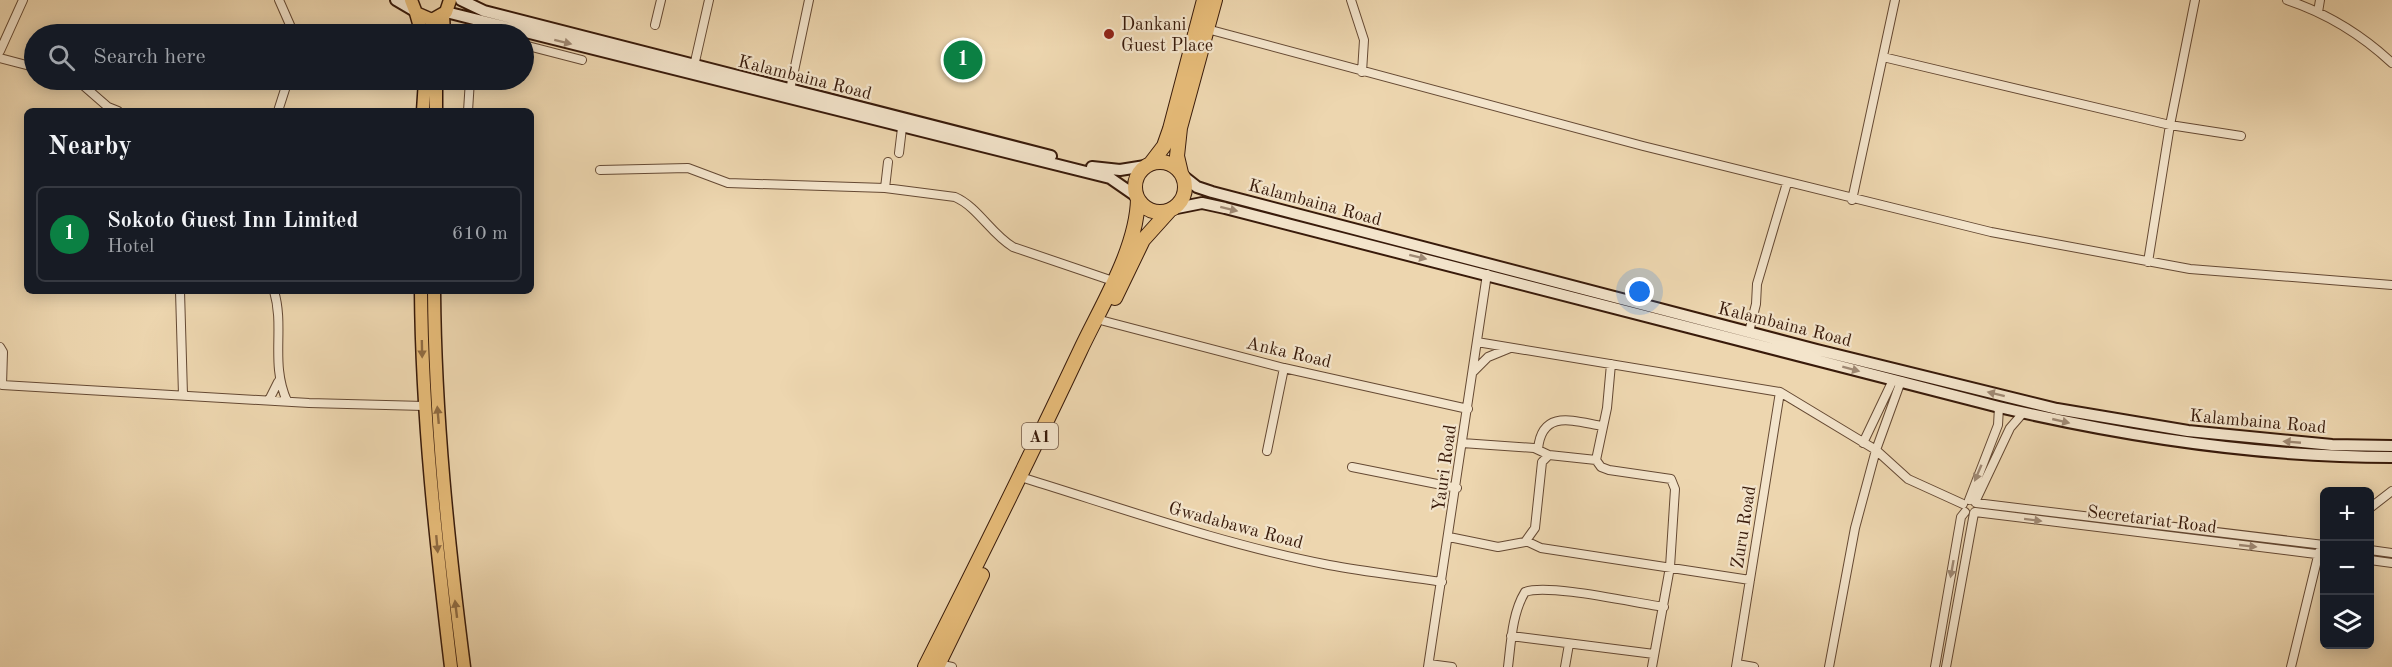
<!DOCTYPE html>
<html lang="en">
<head>
<meta charset="utf-8">
<style>
	body { margin:0; font-family:"Old Standard TT",serif; background:#20242c; color:#f1f3f6 }
	.controls { position:absolute; right:18px; bottom:18px; display:grid; overflow:hidden; border-radius:9px; box-shadow:0 3px 15px #0003 }
	.controls button { width:54px; height:54px; display:grid; place-items:center; padding:0; border:0; border-bottom:2px solid #363941; background:#171b24; color:#f1f3f6; font:30px sans-serif }
	.you { position:absolute; left:1640px; top:292px; width:21px; height:21px; margin:-15px; border:4px solid #fff; border-radius:50%; background:#1a73e8; box-shadow:0 0 0 9px #1a73e833 }
	.badge { display:grid; place-items:center; width:39px; height:39px; border-radius:50%; background:#0b8043; color:#fff; font-size:20px; font-weight:700 }
	.pin { position:absolute; translate:-50% -50%; border:3px solid #fff; box-shadow:0 2px 6px #0006 }
	.list { margin:0; padding:0; list-style:none }
	h2 { display:flex; justify-content:space-between; align-items:center; height:78px; margin:0; padding:0 24px; font-size:26px }
	h2 small { font-size:20px; font-weight:400; color:#9ea1a6 }
	.list li { display:grid; grid-template-columns:39px 1fr auto; gap:18px; align-items:center; box-sizing:border-box; height:96px; margin:0 12px 12px; padding:0 12px; border:2px solid #363941; border-radius:9px }
	.list b { display:block; font-size:22px; white-space:nowrap }
	.list p { margin:0; font-size:20px; white-space:nowrap; color:#9ea1a6 }
	.list em { font-size:20px; font-style:normal; color:#9ea1a6 }
	.icon { flex:none; width:33px; height:33px; fill:none; stroke:currentColor; stroke-width:2; stroke-linecap:round; stroke-linejoin:round }
	.map { position:relative; flex:none; width:2392px; height:667px; overflow:hidden }
	.search { position:absolute; background:#171b24; box-shadow:0 3px 15px #0003; left:24px; top:24px; width:510px; height:66px; display:flex; align-items:center; gap:15px; box-sizing:border-box; padding:0 21px; border-radius:33px; color:#9ea1a6; font-size:22px }
	.panel { position:absolute; background:#171b24; box-shadow:0 3px 15px #0003; left:24px; top:108px; width:510px; height:186px; border-radius:9px }
	.map>svg:first-child { display:block }
</style>
</head>
<body>
<div class="map">
<svg width="2392" height="667" viewBox="0 0 2392 667">
	<rect width="100%" height="100%" fill="#edd6af"/>
	<filter id="stains"><feTurbulence type="fractalNoise" baseFrequency=".00333" numOctaves="4"/><feColorMatrix values="0 0 0 0 .2 0 0 0 0 .09 0 0 0 0 .02 0 0 0 .5 -.17"/></filter>
	<radialGradient id="worn" r=".72"><stop offset=".6" stop-color="#630" stop-opacity="0"/><stop offset="1" stop-color="#630" stop-opacity=".3"/></radialGradient>
	<g fill="none" stroke-linecap="round" stroke-linejoin="round">
		<defs>
			<path id="minor" d="M279,0L294,34
				M1351,0L1364,40L1362,72
				M2287,0C2326,13 2362,35 2392,63
				M2318,12L2320,0
				M655,25L661,0
				M1207,29L1643,146L1991,232L2190,269L2392,285
				M524,45L582,60
				M0,51L23,0
				M1883,57L2170,125L2241,136
				M0,58L34,67
				M694,66L709,0
				M77,80L108,107L118,111
				M790,90L809,0
				M278,111L288,80
				M468,111L470,80
				M899,153L902,128
				M600,170L688,168L728,183L885,188L955,197C978,207 991,234 1013,247L1113,281
				M885,188L888,162
				M1852,200L1895,0
				M2148,262L2170,125L2195,0
				M180,291L183,395
				M274,291C285,328 270,363 287,401
				M1104,321L1284,368L1468,409
				M1749,332L1756,304L1757,284L1787,183
				M1477,342L1780,392L1876,450L1908,479L1963,504
				M0,347L3,352L2,385L309,403L424,406
				M1473,372L1488,357L1510,348
				M269,400L278,382
				M1462,443L1534,448L1549,455
				M1863,443L1893,380
				M1538,449C1542,409 1573,421 1602,426
				M1267,451L1284,368
				M1596,460L1607,408L1611,364
				M1352,467L1457,488
				M1027,479C1127,510 1226,545 1329,565C1366,572 1404,576 1442,582
				M1969,500L1998,425L1999,407
				M1975,502L2010,428L2023,413
				M1976,503L2324,545
				M2370,508L2392,491
				M1975,512L2324,555
				M1449,537L1498,547L1525,542L1535,528L1542,462L1549,455L1596,460L1601,467L1609,470L1671,479L1675,489L1670,567L1652,667
				M1526,541L1541,548L1750,580
				M2370,550L2392,553
				M2370,560L2392,563
				M1511,636L1654,654
				M938,664L952,667
				M1429,664L1452,667
				M1737,664L1754,667
				M1428,667L1487,274
				M1508,667C1511,643 1512,613 1525,592C1547,583 1635,603 1664,607
				M1565,667L1569,644
				M1736,667L1780,392
				M1829,667L1855,528L1876,450L1901,381
				M1935,667L1961,517L1965,512
				M1946,667L1974,513
				M2291,667L2319,552"/>
			<path id="secondary" d="M396,0L413,10
				M461,0L484,11L1051,156
				M446,12L1110,178L1136,196
				M1092,167L1120,170L1145,166
				M1183,176L1197,187L1212,192L1817,350L2057,409L2188,431L2332,445L2392,446
				M1172,209L1202,203L1225,208L1999,407C2127,437 2260,457 2392,457"/>
			<path id="primary" d="M411,0L416,13L432,20L446,12L450,0
				M416,13L422,34
				M443,15L444,34
				M423,111L425,80
				M436,111V80
				M421,291C422,417 436,542 451,667
				M434,291C435,417 448,542 464,667"/>
			<path id="trunk" d="M1135 187a25 25 0 1 1 50 0a25 25 0 1 1-50 0Z
				M1151,163L1164,146L1170,129L1204,0
				M1181,173L1177,156L1180,128L1215,0
				M1115,298L1143,240L1170,210
				M925,667C978,562 1030,457 1080,351C1101,306 1137,249 1138,199
				M937,667L982,575"/>
		</defs>
		<use href="#minor" stroke="#654933" stroke-width="10"/>
		<use href="#secondary" stroke="#381a0a" stroke-width="14"/>
		<use href="#primary" stroke="#381a0a" stroke-width="15"/>
		<use href="#trunk" stroke="#381a0a" stroke-width="16"/>
		<use href="#minor" stroke="#f3e4cb" stroke-width="8"/>
		<use href="#secondary" stroke="#f3e4cb" stroke-width="10"/>
		<use href="#primary" stroke="#e6bb78" stroke-width="12"/>
		<use href="#trunk" stroke="#e6bb78" stroke-width="14"/>
	</g>
	<defs><path id="oneway-solid" d="M-6-.8H1V-3.2L6.5 0L1 3.2V.8H-6Z" transform="scale(1.5)"/></defs>
	<g fill="#9f8974">
		<use href="#oneway-solid" transform="translate(563 42) rotate(14)"/>
		<use href="#oneway-solid" transform="translate(1229 209) rotate(14)"/>
		<use href="#oneway-solid" transform="translate(1418 257) rotate(14)"/>
		<use href="#oneway-solid" transform="translate(1851 369) rotate(15)"/>
		<use href="#oneway-solid" transform="translate(1996 394) rotate(-166)"/>
		<use href="#oneway-solid" transform="translate(2061 421) rotate(13)"/>
		<use href="#oneway-solid" transform="translate(2292 442) rotate(-175)"/>
		<use href="#oneway-solid" transform="translate(1978 473) rotate(113)"/>
		<use href="#oneway-solid" transform="translate(2033 520) rotate(7)"/>
		<use href="#oneway-solid" transform="translate(2248 546) rotate(6)"/>
		<use href="#oneway-solid" transform="translate(1952 569) rotate(100)"/>
	</g>
	<g fill="#8f6a41">
		<use href="#oneway-solid" transform="translate(422 349) rotate(89)"/>
		<use href="#oneway-solid" transform="translate(438 415) rotate(-95)"/>
		<use href="#oneway-solid" transform="translate(437 544) rotate(85)"/>
		<use href="#oneway-solid" transform="translate(456 609) rotate(-97)"/>
	</g>
	<circle fill="#8f2418" stroke="#f3e4cb" stroke-width="2" cx="1109" cy="34" r="6"/>
	<g text-anchor="middle" stroke-width="4.5" stroke-linejoin="round" paint-order="stroke">
		<rect fill="#f3e4cb" stroke="#705744" stroke-width="1.5" x="1022" y="423" width="36" height="26" rx="4.5"/>
		<g font-size="16" font-weight="bold" fill="#381a0a">
			<text x="1040" y="442">A1</text>
		</g>
		<g font-size="18" fill="#381a0a" stroke="#f3e4cb" text-anchor="start">
			<text x="1121" y="30">Dankani<tspan x="1121" dy="21">Guest Place</tspan></text>
		</g>
		<g font-size="18" fill="#381a0a" stroke="#f3e4cb">
			<text transform="translate(805 77) rotate(14)" y="6">Kalambaina Road</text>
			<text transform="translate(1315 202) rotate(15)" y="6">Kalambaina Road</text>
			<text transform="translate(1785 324) rotate(14)" y="6">Kalambaina Road</text>
			<text transform="translate(1289 352) rotate(13)" y="6">Anka Road</text>
			<text transform="translate(2258 421) rotate(5)" y="6">Kalambaina Road</text>
			<text transform="translate(1444 468) rotate(-82)" y="6">Yauri Road</text>
			<text transform="translate(2152 519) rotate(7)" y="6">Secretariat Road</text>
			<text transform="translate(1236 525) rotate(15)" y="6">Gwadabawa Road</text>
			<text transform="translate(1743 527) rotate(-81)" y="6">Zuru Road</text>
		</g>
	</g>
	<rect width="100%" height="100%" filter="url(#stains)"/>
	<rect width="100%" height="100%" fill="url(#worn)"/>
</svg>
<div class="controls">
<button>+</button>
<button>−</button>
<button><svg class="icon" aria-label="layers" viewBox="0 0 24 24"><path d="M12 4l9 5-9 5-9-5zM3 14l9 5 9-5"/></svg></button>
</div>
<div class="you"></div>
<div class="pin badge" style="left:963px;top:60px">1</div>
<div class="search"><svg class="icon" aria-label="search" viewBox="0 0 24 24"><circle cx="10" cy="10" r="6"/><path d="M15 15l6 6"/></svg>Search here</div>
<section class="panel">
<h2>Nearby<small></small></h2>
<ul class="list">
<li><span class="badge">1</span><div><b>Sokoto Guest Inn Limited</b><p>Hotel</p></div><em>610 m</em></li>
</ul>
</section>
</div>
</body>
</html>
